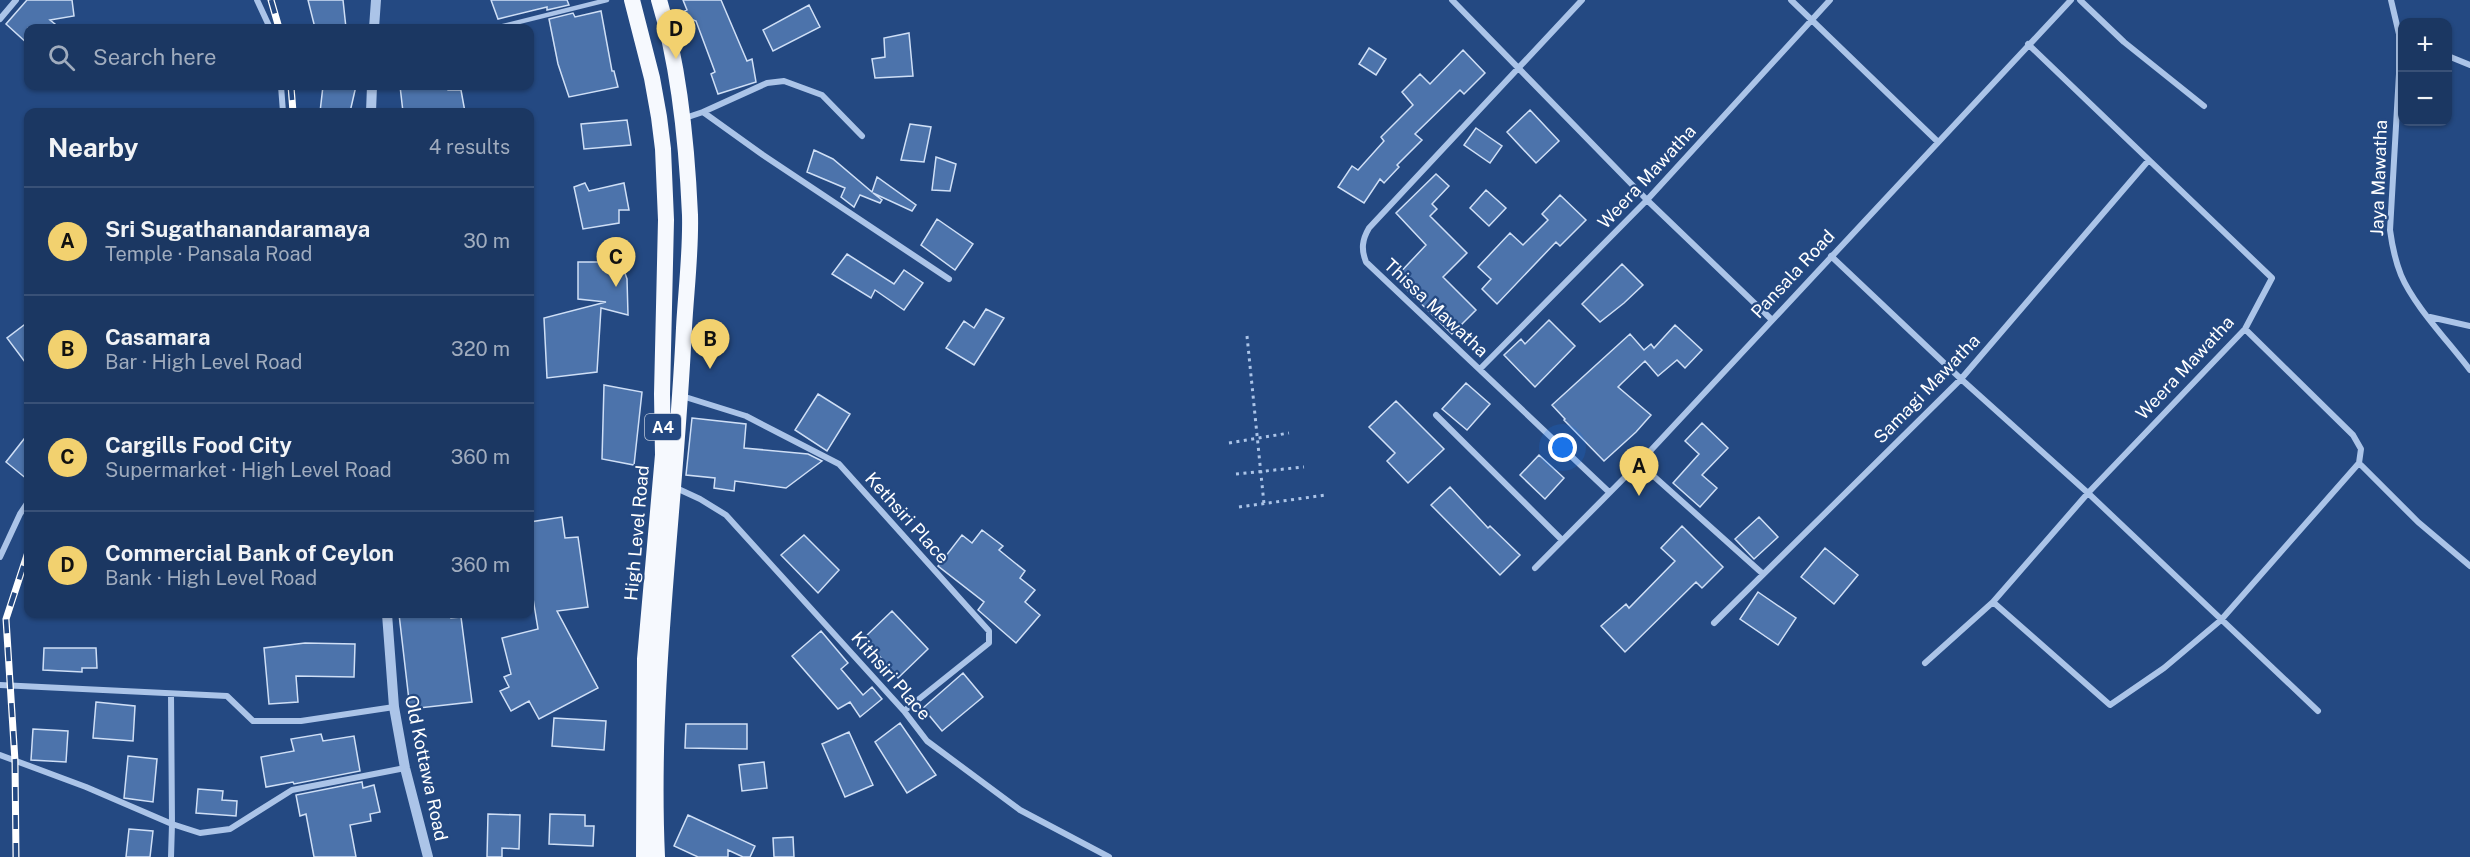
<!DOCTYPE html>
<html lang="en">
<head>
<meta charset="utf-8">
<style>
	body { margin:0; font-family:"Public Sans",sans-serif; background:#243f68; color:#f1f3f6 }
	.controls { position:absolute; right:18px; top:18px; display:grid; overflow:hidden; border-radius:12px; box-shadow:0 2px 4px #0004 }
	.controls button { width:54px; height:54px; display:grid; place-items:center; padding:0; border:0; border-bottom:2px solid #395177; background:#1b3762; color:#f1f3f6; font:30px sans-serif }
	.you { position:absolute; left:1563px; top:448px; width:21px; height:21px; margin:-15px; border:4px solid #fff; border-radius:50%; background:#1a73e8; box-shadow:0 0 0 9px #1a73e833 }
	.badge { display:grid; place-items:center; width:39px; height:39px; border-radius:50%; background:#f2d16f; color:#111; font-size:20px; font-weight:700 }
	.pin { position:absolute; translate:-50% -50px; filter:drop-shadow(0 2px 3px #0008) }
	.pin::after { content:''; position:absolute; top:32px; width:21px; height:18px; background:inherit; clip-path:polygon(0 0,100% 0,50% 100%) }
	.list { margin:0; padding:0; list-style:none }
	h2 { display:flex; justify-content:space-between; align-items:center; height:78px; margin:0; padding:0 24px; font-size:26px }
	h2 small { font-size:20px; font-weight:400; color:#a0acbe }
	.list li { display:grid; grid-template-columns:39px 1fr auto; gap:18px; align-items:center; box-sizing:border-box; height:108px; padding:0 24px; border-top:2px solid #395177 }
	.list b { display:block; font-size:22px; white-space:nowrap }
	.list p { margin:0; font-size:20px; white-space:nowrap; color:#a0acbe }
	.list em { font-size:20px; font-style:normal; color:#a0acbe }
	.icon { flex:none; width:33px; height:33px; fill:none; stroke:currentColor; stroke-width:2; stroke-linecap:round; stroke-linejoin:round }
	.map { position:relative; flex:none; width:2470px; height:857px; overflow:hidden }
	.search { position:absolute; background:#1b3762; box-shadow:0 2px 4px #0004; left:24px; top:24px; width:510px; height:66px; display:flex; align-items:center; gap:15px; box-sizing:border-box; padding:0 21px; border-radius:12px; color:#a0acbe; font-size:22px }
	.panel { position:absolute; background:#1b3762; box-shadow:0 2px 4px #0004; left:24px; top:108px; width:510px; height:510px; border-radius:12px }
	.map>svg:first-child { display:block }
</style>
</head>
<body>
<div class="map">
<svg width="2470" height="857" viewBox="0 0 2470 857">
	<rect width="100%" height="100%" fill="#244982"/>
	<path fill="#4c73ab" stroke="#cfdff6" stroke-width="1.5" d="M27,0H72L74,16L50,20L60,28H28V44L6,24Z
		M308,0H343L346,28H315Z
		M491,0H567L569,5L547,10V7L498,19Z
		M683,0H721L747,61L752,59L756,82L718,94L711,74L715,72L696,21L679,14L687,10Z
		M809,5L820,27L773,51L763,30Z
		M601,11L612,71H614L618,87L569,97L558,64L549,19L573,13L575,17Z
		M909,33L913,76L875,78L872,59L885,57L884,38Z
		M1369,48L1386,59L1376,75L1359,64Z
		M1463,50L1485,73L1464,94L1460,90L1415,134L1422,140L1397,165L1399,167L1384,183L1380,179L1364,203L1338,187L1352,166L1358,170L1384,141L1381,137L1413,105L1402,92L1420,74L1430,84Z
		M323,86H356L350,112H320Z
		M400,86H447L448,90H461L465,112H403Z
		M1530,110L1559,141L1536,163L1507,132Z
		M627,120L631,145L584,149L581,124Z
		M910,124L931,127L924,162L901,160Z
		M1476,128L1502,146L1490,163L1464,145Z
		M814,150L833,159L872,192L877,177L916,205L912,211L873,193L882,200L880,203L860,195L854,207L841,197L845,188L807,172Z
		M936,157L956,164L950,191L932,190Z
		M1436,174L1449,186L1432,204L1437,209L1430,216L1467,253L1443,277L1476,310L1452,334L1395,278L1426,245L1396,213Z
		M585,183L589,191L624,183L629,210H619V223L583,229L574,187Z
		M1486,190L1506,208L1489,226L1470,208Z
		M1560,195L1586,220L1560,246L1556,242L1497,304L1482,289L1491,279L1478,267L1510,233L1523,245L1548,220L1542,214Z
		M937,219L973,244L955,270L921,245Z
		M847,254L894,284L904,270L923,283L904,310L875,290L871,298L832,274Z
		M578,262H621L627,279L628,315L601,308L597,372L547,378L544,318L606,302L578,299Z
		M1622,264L1643,285L1624,303L1600,322L1582,304Z
		M986,309L1004,318L974,365L946,348L964,321L974,328Z
		M1549,320L1575,346L1535,387L1504,355L1521,339L1525,344Z
		M28,322V366L7,338Z
		M1675,325L1702,350L1685,368L1677,360L1658,376L1645,361L1622,383L1618,387L1651,415L1636,432L1604,461L1564,420L1565,419L1552,405L1630,334L1644,350L1651,344L1654,348Z
		M1466,383L1490,404L1467,430L1442,409Z
		M604,385L642,392L634,465L602,459Z
		M818,394L850,414L827,451L795,430Z
		M1396,401L1444,449L1408,483L1387,461L1395,453L1369,427Z
		M692,418L746,424L744,448L808,454L822,461L786,488L735,481L734,491L714,488L715,478L686,475Z
		M1702,423L1728,448L1702,475L1717,488L1700,507L1673,483L1699,454L1685,441Z
		M28,434V480L6,462Z
		M1539,455L1564,478L1545,499L1520,475Z
		M1450,487L1488,528L1490,526L1520,555L1500,575L1431,505Z
		M562,517L565,538L578,537L588,607L557,611L598,688L539,719L529,701L511,711L500,691L509,687L504,677L511,674L502,638L538,629L530,580V522Z
		M1759,517L1778,537L1754,559L1735,539Z
		M1682,526L1723,567L1702,588L1696,582L1625,652L1601,626L1626,604L1629,608L1675,561L1661,548Z
		M982,530L1003,546L999,550L1025,571L1020,578L1035,590L1025,602L1040,615L1016,643L978,610L984,602L938,566L962,535L972,543Z
		M804,535L839,570L818,593L781,555Z
		M1825,548L1858,575L1834,604L1801,577Z
		M1758,592L1796,618L1778,645L1740,619Z
		M892,611L928,649L898,678L864,638Z
		M399,614H451V618L461,617L472,702L410,709Z
		M821,631L848,663L841,669L863,695L872,687L882,699L860,717L850,702L838,709L792,656Z
		M305,643L355,644L354,677L296,676L298,702L269,704L264,648Z
		M44,648H96L97,668H82V672L43,670Z
		M963,673L983,697L942,731L923,708Z
		M96,702L135,706L133,741L93,738Z
		M554,718L606,721L604,750L552,746Z
		M900,723L936,775L907,793L875,742Z
		M686,724H747V749L685,748Z
		M33,729L68,731L66,762L31,760Z
		M849,732L873,785L845,797L822,744Z
		M321,734L323,741L354,736L360,771L294,784L293,782L266,787L261,757L294,751L291,739Z
		M128,756L157,759L153,802L124,798Z
		M764,762L767,788L742,791L739,765Z
		M362,782L363,788L374,785L380,812L370,814L371,821L350,825L356,857H314L306,814L300,816L296,795Z
		M198,789L223,791L222,800L237,801L236,816L196,813Z
		M488,814L520,815L519,849L502,848V857H487Z
		M550,814L585,815V826H594L593,846L549,844Z
		M688,815L755,846L750,857H743L728,850V857H698L674,846Z
		M129,829L153,831L150,857H126Z
		M793,837L794,857H774L773,838Z"/>
	<g fill="none" stroke-linecap="round" stroke-linejoin="round">
		<path stroke="#abc4e8" stroke-width="3" stroke-dasharray="3 4.5" stroke-linecap="butt" d="M1247,336L1264,504
			M1229,443L1289,433
			M1236,474L1304,467
			M1239,507L1326,495"/>
		<path stroke="#abc4e8" stroke-width="4.5" d="M495,28L607,0"/>
		<path stroke="#abc4e8" stroke-width="6" d="M257,0L270,28
			M1452,0L1647,200L1771,319
			M1582,0L1369,228C1362,240 1361,249 1366,262L1609,492
			M1791,0L1937,141
			M2080,0L2124,42L2204,106
			M2391,0L2399,34V74L2390,230C2392,245 2395,260 2401,275C2414,306 2449,342 2470,370
			M0,19L16,0
			M2448,56L2470,65
			M281,86L283,112
			M703,112L767,83L784,81L822,95L862,136
			M685,118L703,112L763,155L949,279
			M1831,256L1961,379L2088,493L2318,711
			M2430,317L2470,326
			M1480,369L1647,200L1830,0
			M682,396L746,416L839,464L989,631V643L904,711
			M1436,415L1562,540
			M1639,463L1763,574
			M2359,463L2418,522L2470,566
			M674,487L700,499L726,515L904,711L927,741L1020,810L1109,857
			M0,557L20,514L28,502
			M1535,568L1639,463L2071,0
			M1993,602L2110,705L2164,668L2221,620L2359,463L2361,449L2353,435L2245,329
			M1714,623L1961,379L2148,161
			M1925,663L1993,602L2088,493L2245,329L2272,278L2028,44
			M0,685L227,696L253,721H301L394,707
			M171,694L172,824L200,833L230,829L292,790L405,768
			M0,755L86,787L172,824L171,857"/>
		<path stroke="#abc4e8" stroke-width="10" d="M374,28L376,0
			M371,112L372,86
			M387,614L394,707L405,768L428,857"/>
		<path stroke="#f6f9fe" stroke-width="16" d="M632,0L652,78L659,117L663,149L666,220L662,394L663,455L645,659L644,857
			M657,857C649,680 676,504 684,328C686,291 691,252 690,215C687,147 679,65 659,0"/>
		<defs>
			<path id="rail" d="M271,0L279,28
				M291,86L293,112
				M16,857L15,761L6,619L28,552"/>
		</defs>
		<use href="#rail" stroke="#fff" stroke-width="7"/>
		<use href="#rail" stroke="#244982" stroke-width="4.5" stroke-dasharray="14" stroke-linecap="butt"/>
	</g>
	<g text-anchor="middle" stroke-width="4.5" stroke-linejoin="round" paint-order="stroke">
		<rect fill="#244982" stroke="#bdc8da" stroke-width="1.5" x="645" y="414" width="36" height="26" rx="4.5"/>
		<g font-size="16" font-weight="bold" fill="#fff">
			<text x="663" y="433">A4</text>
		</g>
		<g font-size="18" fill="#fff" stroke="#244982">
			<text transform="translate(1647 177) rotate(-47)" y="6">Weera Mawatha</text>
			<text transform="translate(2379 178) rotate(-88)" y="6">Jaya Mawatha</text>
			<text transform="translate(1793 274) rotate(-47)" y="6">Pansala Road</text>
			<text transform="translate(1436 308) rotate(43)" y="6">Thissa Mawatha</text>
			<text transform="translate(2185 368) rotate(-47)" y="6">Weera Mawatha</text>
			<text transform="translate(1927 389) rotate(-46)" y="6">Samagi Mawatha</text>
			<text transform="translate(907 518) rotate(48)" y="6">Kethsiri Place</text>
			<text transform="translate(637 533) rotate(-85)" y="6">High Level Road</text>
			<text transform="translate(891 676) rotate(49)" y="6">Kithsiri Place</text>
			<text transform="translate(426 768) rotate(78)" y="6">Old Kottawa Road</text>
		</g>
	</g>
</svg>
<div class="controls">
<button>+</button>
<button>−</button>
</div>
<div class="you"></div>
<div class="pin badge" style="left:1639px;top:496px">A</div>
<div class="pin badge" style="left:710px;top:369px">B</div>
<div class="pin badge" style="left:616px;top:287px">C</div>
<div class="pin badge" style="left:676px;top:59px">D</div>
<div class="search"><svg class="icon" aria-label="search" viewBox="0 0 24 24"><circle cx="10" cy="10" r="6"/><path d="M15 15l6 6"/></svg>Search here</div>
<section class="panel">
<h2>Nearby<small>4 results</small></h2>
<ul class="list">
<li><span class="badge">A</span><div><b>Sri Sugathanandaramaya</b><p>Temple · Pansala Road</p></div><em>30 m</em></li>
<li><span class="badge">B</span><div><b>Casamara</b><p>Bar · High Level Road</p></div><em>320 m</em></li>
<li><span class="badge">C</span><div><b>Cargills Food City</b><p>Supermarket · High Level Road</p></div><em>360 m</em></li>
<li><span class="badge">D</span><div><b>Commercial Bank of Ceylon</b><p>Bank · High Level Road</p></div><em>360 m</em></li>
</ul>
</section>
</div>
</body>
</html>
